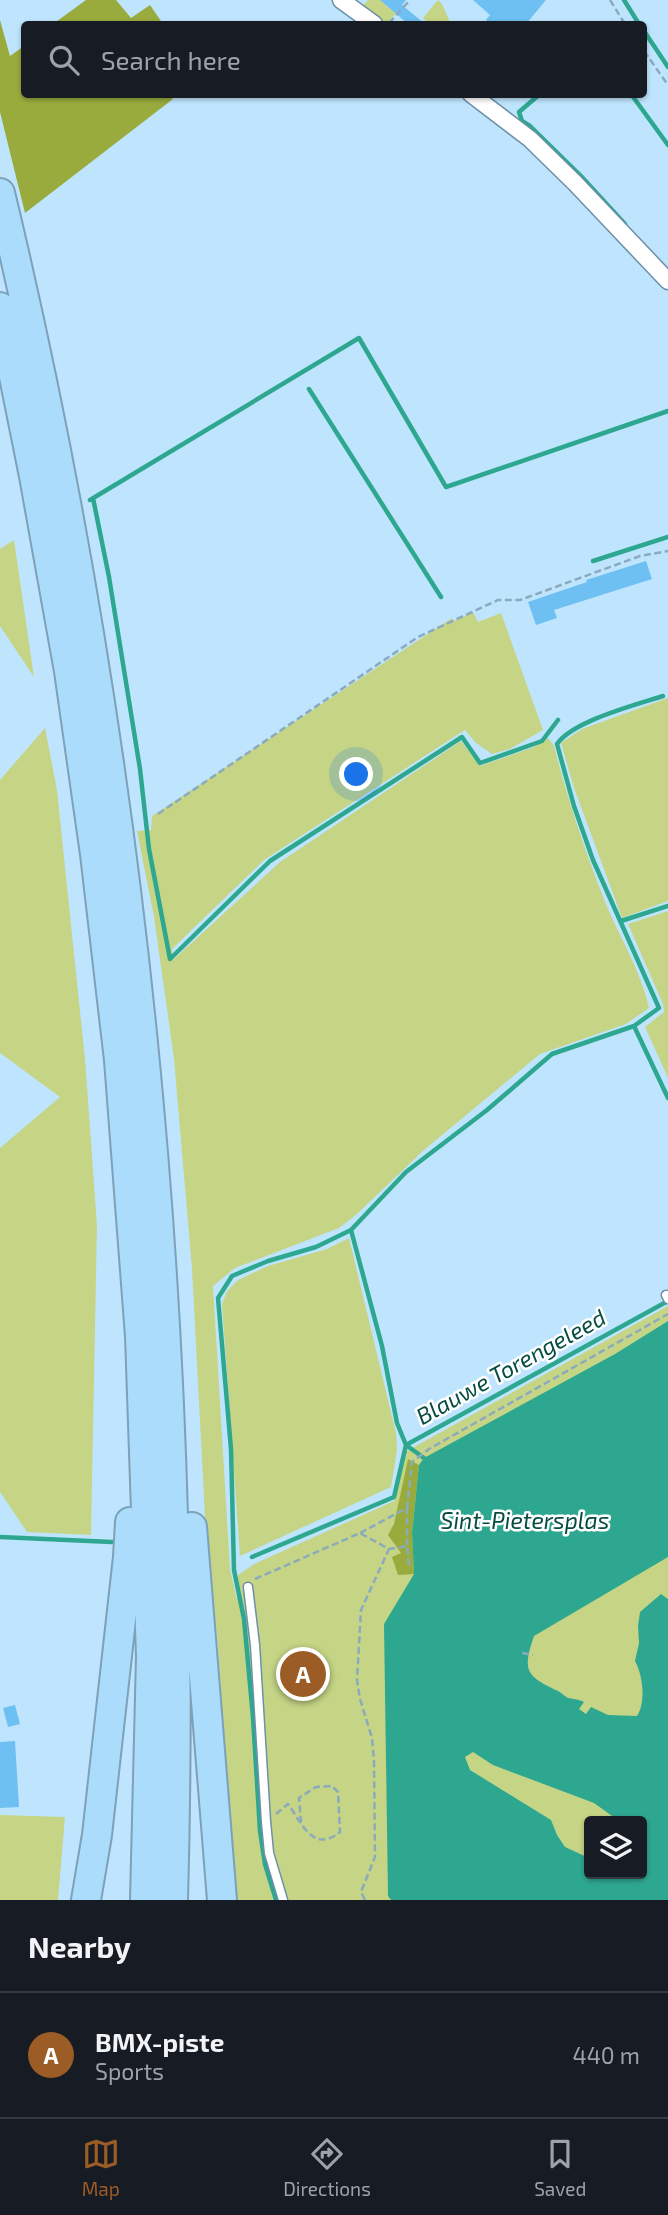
<!DOCTYPE html>
<html lang="en">
<head>
<meta charset="utf-8">
<style>
	body { margin:0; font-family:"Exo 2",sans-serif; background:#242831; color:#f1f3f6 }
	.controls { position:absolute; right:21px; bottom:21px; display:grid; overflow:hidden; border-radius:7px; box-shadow:0 2px 5px #0004 }
	.controls button { width:63px; height:63px; display:grid; place-items:center; padding:0; border:0; border-bottom:2px solid #363941; background:#171b24; color:#f1f3f6; font:35px sans-serif }
	.you { position:absolute; left:357px; top:775px; width:24px; height:24px; margin:-18px; border:5px solid #fff; border-radius:50%; background:#1a73e8; box-shadow:0 0 0 10px #1a73e833 }
	.badge { display:grid; place-items:center; width:46px; height:46px; border-radius:50%; background:#9c5c25; color:#fff; font-size:23px; font-weight:700 }
	.pin { position:absolute; translate:-50% -50%; border:4px solid #fff; box-shadow:0 2px 7px #0006 }
	.list { margin:0; padding:0; list-style:none }
	h2 { display:flex; justify-content:space-between; align-items:center; height:91px; margin:0; padding:0 28px; font-size:30px }
	h2 small { font-size:23px; font-weight:400; color:#9ea1a6 }
	.list li { display:grid; grid-template-columns:46px 1fr auto; gap:21px; align-items:center; box-sizing:border-box; height:126px; padding:0 28px; border-top:2px solid #363941 }
	.list b { display:block; font-size:26px; white-space:nowrap }
	.list p { margin:0; font-size:23px; white-space:nowrap; color:#9ea1a6 }
	.list em { font-size:23px; font-style:normal; color:#9ea1a6 }
	.icon { flex:none; width:38px; height:38px; fill:none; stroke:currentColor; stroke-width:2; stroke-linecap:round; stroke-linejoin:round }
	.map { position:relative; flex:none; width:668px; height:1900px; overflow:hidden }
	.search { position:absolute; background:#171b24; box-shadow:0 2px 5px #0004; left:21px; right:21px; top:21px; height:77px; display:flex; align-items:center; gap:18px; box-sizing:border-box; padding:0 24px; border-radius:7px; color:#9ea1a6; font-size:26px }
	.sheet { height:217px; background:#171b24 }
	nav { display:flex; justify-content:space-around; align-items:center; box-sizing:border-box; height:98px; border-top:2px solid #363941; background:#171b24; font-size:19px; color:#9ea1a6 }
	nav a { display:grid; justify-items:center; gap:4px }
	nav .on { color:#9c5c25 }
	.map>svg:first-child { display:block }
</style>
</head>
<body>
<div class="map">
<svg width="668" height="1900" viewBox="0 0 668 1900">
	<rect width="100%" height="100%" fill="#bfe5fe"/>
	<path fill="#c5d585" fill-rule="evenodd" d="M368,0H389L385,5L396,13L388,23L381,24L360,9Z
		M438,0L442,4L451,24H430L423,18Z
		M14,540L34,677L0,626V549Z
		M473,612L478,622L501,613L543,730L510,749L492,754L476,743L465,730L264,860L172,949L174,959L280,862L461,741L480,766L534,747L548,738L554,746C568,800 585,852 606,904C620,938 641,971 649,1008L626,1024L540,1054L424,1150L357,1214L339,1228L235,1268L213,1286L230,1569L237,1600L238,1575L254,1564L394,1501L405,1452L668,1306V1900H235L217,1635L208,1574L192,1269L174,1059L154,917L137,831L151,830L152,816L452,618L454,621ZM589,1821H642V1874H589Z
		M668,698V901L622,918L574,788L561,743L582,729Z
		M45,728L57,790L85,1059L97,1225L91,1535L27,1532L0,1492V1148L60,1097L0,1053V780Z
		M668,911V1078L645,1027L664,1012L663,1004L628,924Z
		M349,1238L396,1433L397,1450L391,1487L240,1556L222,1304L227,1291L238,1280L268,1266L327,1249Z
		M0,1815L65,1817L58,1900H0Z"/>
	<path fill="#99ab3d" d="M86,0H116L131,18L150,5L163,24H53Z
		M0,20L10,56L24,46V94H169L173,99L25,213L0,112Z
		M408,1459L419,1465L412,1533L414,1574L398,1575L392,1557L401,1553L388,1535L394,1524Z"/>
	<path fill="#2ea791" fill-rule="evenodd" d="M668,1321V1557L534,1636C522,1671 526,1676 558,1691C562,1693 564,1696 568,1698C573,1699 578,1699 584,1702L579,1709L586,1714L591,1707L608,1715L637,1716C646,1703 643,1675 635,1661L639,1643L638,1626L640,1612L661,1594L668,1599V1900H391L388,1896L384,1624L414,1574L412,1533L419,1465L424,1458L615,1354ZM473,1752L493,1765L594,1803L619,1821H642L644,1850L642,1853V1874H589V1858L565,1847L557,1835L551,1820L470,1770L465,1757Z"/>
	<g fill="none" stroke-linecap="round" stroke-linejoin="round">
		<path stroke="#2ea791" stroke-width="4.5" d="M624,0L639,24
			M644,31L668,67
			M540,94L519,112L522,121L530,126L581,176L625,224
			M631,94L668,145
			M309,389L441,597
			M93,498L109,577L140,769L149,849L170,959L270,861L462,737L480,763L542,741L558,720
			M90,500L359,338L446,487L668,411
			M593,561L668,537
			M663,696C635,705 573,721 557,744L574,806L593,860L659,1008L634,1026L668,1098
			M621,921L668,906
			M424,1458L406,1445L397,1423L382,1346L351,1230L406,1172L487,1110L552,1054L634,1026
			M0,1537L112,1542
			M252,1557L394,1497L406,1445L668,1301
			M276,1900L265,1864L260,1831L253,1717L244,1619L234,1570L231,1449L218,1298L232,1276L268,1261L316,1247L351,1230"/>
	</g>
	<path fill="#6ebff2" d="M380,0H406L402,5L425,24H408Z
		M473,0H546L526,24H491L486,20L490,15Z
		M646,561L652,579L554,610L557,618L536,625L528,602L587,582L586,580Z
		M15,1705L20,1724L8,1727L3,1708Z
		M15,1741L19,1807L0,1808V1742Z"/>
	<g fill="none" stroke-linecap="round" stroke-linejoin="round">
		<defs>
			<path id="lane" d="M666,1295L668,1299
				M248,1587L255,1645L266,1822L269,1853L283,1900"/>
			<path id="street" d="M341,0L374,24
				M471,94L530,139L575,183L668,281"/>
			<path id="highway" d="M0,193C134,751 189,1326 173,1900
				M0,307L34,476L69,671L95,854L119,1060L140,1336L151,1656L145,1900
				M192,1527L222,1900
				M86,1900L97,1835L128,1557L130,1522"/>
		</defs>
		<use href="#lane" stroke="#6d90a8" stroke-width="11"/>
		<use href="#street" stroke="#6d90a8" stroke-width="19"/>
		<use href="#highway" stroke="#7ca1b9" stroke-width="32"/>
		<path stroke="#8baabe" stroke-width="2.5" stroke-dasharray="7 3.5" stroke-linecap="butt" d="M610,0L625,24
			M389,23L410,0
			M644,51L668,85
			M158,814L418,637L498,600H520L640,556L668,551
			M407,1508L412,1462L429,1449L668,1314
			M360,1533L407,1508V1545
			M255,1579L360,1533L389,1549L407,1546L409,1567
			M522,1653L533,1655
			M276,1814L288,1804C302,1823 313,1854 340,1832L338,1792L332,1786L316,1787L299,1798L301,1822
			M365,1900L361,1892L375,1857L374,1762L372,1738L360,1699L357,1680L361,1610L389,1549"/>
		<use href="#lane" stroke="#fff" stroke-width="8"/>
		<use href="#street" stroke="#fff" stroke-width="16"/>
		<use href="#highway" stroke="#abdcfc" stroke-width="28"/>
	</g>
	<g text-anchor="middle" stroke-width="5" stroke-linejoin="round" paint-order="stroke">
		<g font-size="23" font-style="italic" fill="#054c40" stroke="#fff">
			<text transform="translate(511 1367) rotate(-29)" y="8">Blauwe Torengeleed</text>
			<text x="525" y="1529">Sint-Pietersplas</text>
		</g>
	</g>
</svg>
<div class="controls">
<button><svg class="icon" aria-label="layers" viewBox="0 0 24 24"><path d="M12 4l9 5-9 5-9-5zM3 14l9 5 9-5"/></svg></button>
</div>
<div class="you"></div>
<div class="pin badge" style="left:303px;top:1674px">A</div>
<div class="search"><svg class="icon" aria-label="search" viewBox="0 0 24 24"><circle cx="10" cy="10" r="6"/><path d="M15 15l6 6"/></svg>Search here</div>
</div>
<section class="sheet">
<h2>Nearby<small></small></h2>
<ul class="list">
<li><span class="badge">A</span><div><b>BMX-piste</b><p>Sports</p></div><em>440 m</em></li>
</ul>
</section>
<nav>
<a class="on"><svg class="icon" aria-label="map" viewBox="0 0 24 24"><path d="M3 6l6-2 6 2 6-2v14l-6 2-6-2-6 2zM9 4v14M15 6v14"/></svg>Map</a>
<a><svg class="icon" aria-label="directions" viewBox="0 0 24 24"><path d="M12 3l9 9-9 9-9-9zM9 14v-3h6M13 9l2 2-2 2"/></svg>Directions</a>
<a><svg class="icon" aria-label="saved" viewBox="0 0 24 24"><path d="M7 4h10v16l-5-4-5 4z"/></svg>Saved</a>
</nav>
</body>
</html>
